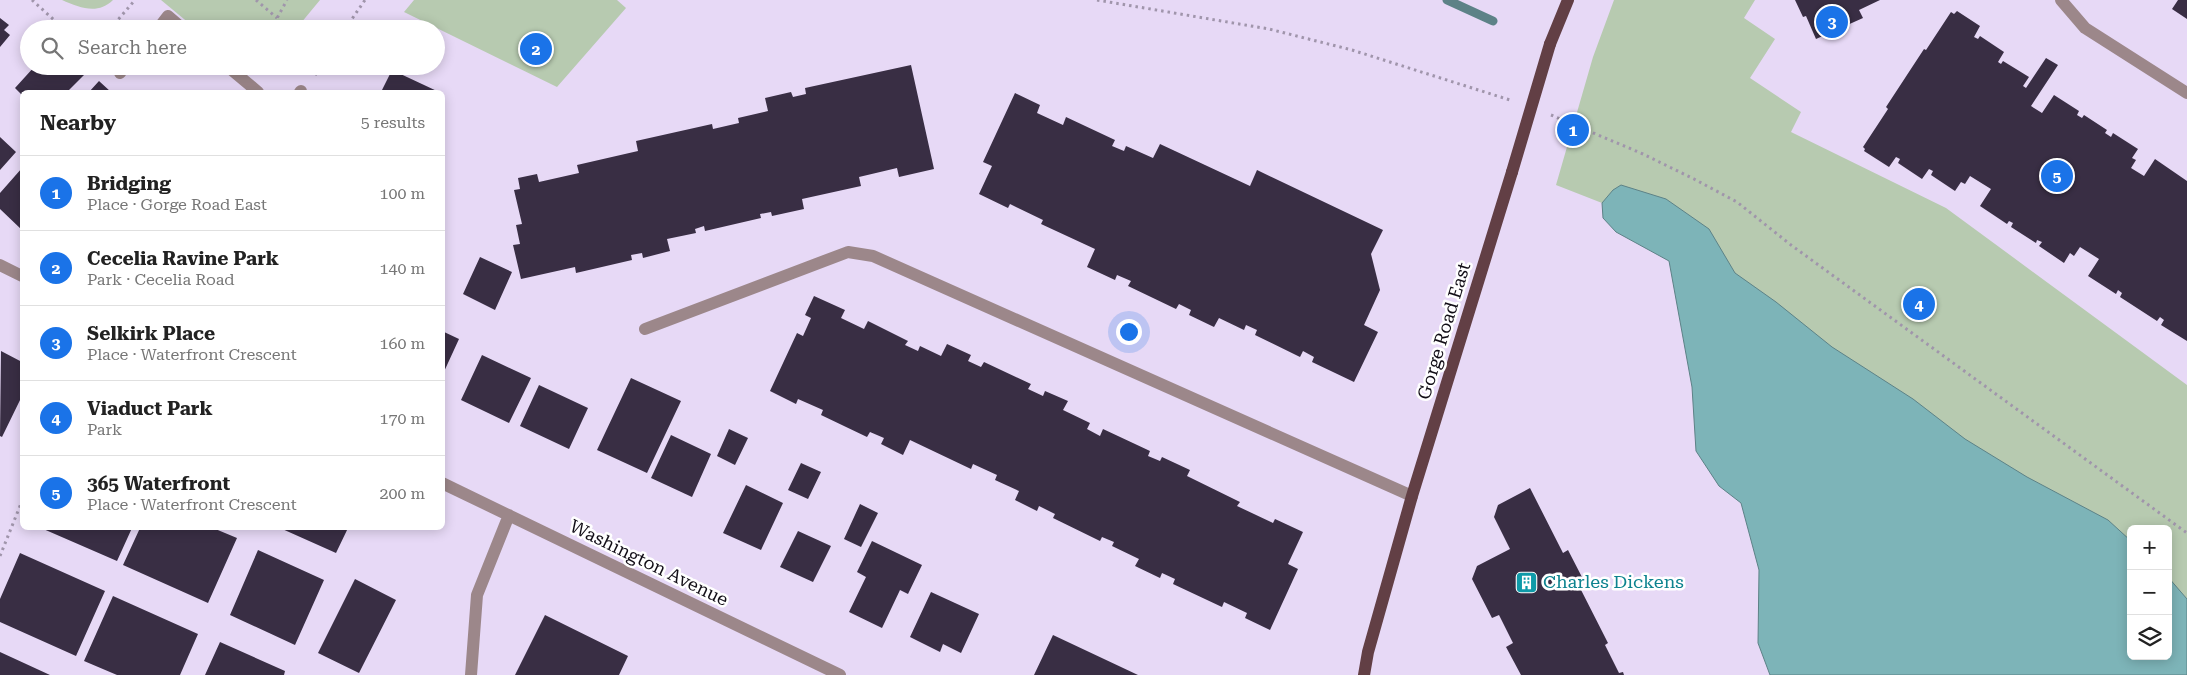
<!DOCTYPE html>
<html lang="en">
<head>
<meta charset="utf-8">
<style>
	body { margin:0; font-family:"Roboto Serif",serif; background:#f6f6f6; color:#222 }
	.controls { position:absolute; right:15px; bottom:15px; display:grid; overflow:hidden; border-radius:8px; box-shadow:0 2px 12px #0003 }
	.controls button { width:45px; height:45px; display:grid; place-items:center; padding:0; border:0; border-bottom:1px solid #e0e0e0; background:#fff; color:#222; font:25px sans-serif }
	.you { position:absolute; left:1128px; top:331px; width:18px; height:18px; margin:-12px; border:4px solid #fff; border-radius:50%; background:#1a73e8; box-shadow:0 0 0 8px #1a73e833 }
	.badge { display:grid; place-items:center; width:32px; height:32px; border-radius:50%; background:#1a73e8; color:#fff; font-size:16px; font-weight:700 }
	.pin { position:absolute; translate:-50% -50%; border:2px solid #fff; box-shadow:0 1px 5px #0006 }
	.list { margin:0; padding:0; list-style:none }
	h2 { display:flex; justify-content:space-between; align-items:center; height:65px; margin:0; padding:0 20px; font-size:21px }
	h2 small { font-size:16px; font-weight:400; color:#767676 }
	.list li { display:grid; grid-template-columns:32px 1fr auto; gap:15px; align-items:center; box-sizing:border-box; height:75px; padding:0 20px; border-top:1px solid #e0e0e0 }
	.list b { display:block; font-size:19px; white-space:nowrap }
	.list p { margin:0; font-size:16px; white-space:nowrap; color:#767676 }
	.list em { font-size:16px; font-style:normal; color:#767676 }
	.icon { flex:none; width:28px; height:28px; fill:none; stroke:currentColor; stroke-width:2; stroke-linecap:round; stroke-linejoin:round }
	.map { position:relative; flex:none; width:2187px; height:675px; overflow:hidden }
	.search { position:absolute; background:#fff; box-shadow:0 2px 12px #0003; left:20px; top:20px; width:425px; height:55px; display:flex; align-items:center; gap:12px; box-sizing:border-box; padding:0 18px; border-radius:28px; color:#767676; font-size:19px }
	.panel { position:absolute; background:#fff; box-shadow:0 2px 12px #0003; left:20px; top:90px; width:425px; height:440px; border-radius:8px }
	.map>svg:first-child { display:block }
</style>
</head>
<body>
<div class="map">
<svg width="2187" height="675" viewBox="0 0 2187 675">
	<rect width="100%" height="100%" fill="#e7d9f6"/>
	<path fill="#b7cab0" d="M62,0H113C98,15 80,8 62,0Z
		M161,0H320L296,29H196Z
		M414,0H617L626,8L557,87L404,12Z
		M1614,0H1755L1744,18L1775,39L1750,78L1801,112L1791,132L1946,208L2187,385V609L2168,595V529H2131V568L1602,203L1556,185L1593,57Z"/>
	<path fill="#7db4b8" stroke="#5d8287" d="M1621,185L1666,199L1709,229L1735,273L1776,302L1832,347L1913,399L1965,439L2027,477L2108,520L2131,541V656H2168V577L2187,599V675H1770L1758,643L1759,570L1741,503L1719,486L1696,451L1692,387L1669,261L1616,232L1603,218L1602,203L1613,190Z"/>
	<g fill="none" stroke-linecap="round" stroke-linejoin="round">
		<path stroke="#5d8287" stroke-width="9" d="M1447,0L1493,21"/>
	</g>
	<path fill="#392e44" d="M1795,0H1880L1859,10L1863,18L1816,39L1806,16L1803,17Z
		M2178,0H2187V19L2172,9Z
		M1957,11L1980,26L1974,37L1978,39L1980,36L2004,52L1998,62L2001,64L2003,61L2029,77L2023,86L2026,88L2046,58L2058,65L2031,106L2042,113L2054,95L2079,111L2077,115L2082,118L2084,115L2107,130L2105,133L2111,137L2113,133L2138,149L2132,158L2136,160L2131,168L2144,176L2155,159L2187,181V341L2161,325L2164,320L2160,317L2157,321L2120,297L2122,293L2118,290L2116,294L2088,276L2099,259L2080,247L2074,256L2070,253L2064,263L2039,246L2042,242L2037,240L2036,243L2011,227L2013,223L2009,221L2007,224L1980,206L1991,189L1970,176L1965,184L1961,182L1955,191L1931,175L1933,171L1929,169L1922,179L1898,163L1900,159L1896,157L1889,167L1864,151L1865,149L1863,147L1888,109L1886,107L1924,49L1926,50L1951,12L1954,14Z
		M0,18L9,25L4,30L10,35L0,47Z
		M911,65L934,169L899,177L897,168L859,177L861,186L802,199L804,209L772,216L771,212L760,214L761,218L705,231L704,226L695,229L696,233L667,239L670,251L643,258L642,253L631,255L632,260L576,273L575,267L521,279L513,245L520,244L516,225L522,224L514,190L520,189L518,178L537,174L539,182L579,173L577,165L638,151L636,141L712,124L713,129L739,123L738,118L768,111L765,98L791,92L793,97L806,94L805,88Z
		M35,66H77L85,74L67,92H22V95L15,88Z
		M392,70L439,92H381Z
		M99,81L111,92H89Z
		M1015,93L1040,105L1037,113L1063,125L1066,117L1115,140L1112,146L1124,151L1126,146L1153,158L1160,144L1250,186L1257,170L1383,230L1371,254L1380,290L1364,325L1378,332L1354,382L1312,362L1314,357L1303,351L1300,357L1255,335L1257,330L1246,325L1244,330L1219,318L1214,327L1189,315L1191,310L1179,304L1176,309L1128,286L1131,281L1117,275L1115,280L1087,267L1095,249L1041,224L1043,220L1010,204L1008,208L979,194L992,166L983,162Z
		M0,137L16,152L0,170Z
		M22,168V230L0,209V193Z
		M480,257L512,272L495,310L463,294Z
		M814,296L845,310L841,318L864,329L868,321L908,341L905,345L918,351L920,346L941,356L947,344L971,355L968,361L981,367L984,362L1031,384L1028,389L1043,396L1045,391L1068,401L1063,410L1090,423L1087,429L1100,436L1103,429L1150,451L1148,456L1160,461L1162,457L1190,470L1187,476L1240,502L1237,506L1273,523L1275,519L1303,532L1288,564L1298,569L1270,630L1245,618L1247,613L1224,602L1222,607L1173,584L1175,579L1162,573L1160,578L1135,566L1139,559L1112,546L1114,542L1102,537L1100,541L1053,518L1055,514L1039,506L1037,511L1015,500L1019,491L995,480L997,475L973,464L971,469L910,440L903,455L881,444L884,438L870,432L867,437L821,415L823,410L798,399L796,404L770,391L797,333L803,336L811,318L805,315Z
		M442,331L459,339L442,376Z
		M1,351L22,362V396L2,437L0,436Z
		M482,355L531,378L509,423L461,400Z
		M631,378L681,401L647,473L597,450Z
		M539,385L588,408L569,449L520,426Z
		M729,429L748,438L735,465L717,456Z
		M671,435L711,454L692,497L651,478Z
		M801,463L821,472L808,499L788,490Z
		M746,485L783,503L761,550L723,533Z
		M1530,488L1563,553L1568,550L1584,581L1578,584L1608,643L1605,645L1619,673L1623,672L1624,675H1521L1506,647L1513,643L1499,615L1492,618L1472,579L1477,566L1510,549L1494,517L1498,505Z
		M860,504L878,513L861,547L844,539Z
		M41,528H132L117,561Z
		M140,528H213L237,538L208,603L123,565Z
		M280,528H348L336,553Z
		M798,531L831,546L813,582L780,567Z
		M872,541L922,565L908,594L900,590L882,628L849,612L866,577L857,572Z
		M258,550L324,580L295,645L230,615Z
		M20,553L105,591L76,656L0,622V599Z
		M355,579L396,600L359,673L318,653Z
		M931,592L979,614L961,653L943,644L940,652L910,637Z
		M113,596L198,634L180,675H117L84,661Z
		M545,615L628,656L619,675H515Z
		M1053,635L1138,675H1034Z
		M220,642L285,671L284,675H205Z
		M0,652L50,675H0Z"/>
	<g fill="none" stroke-linecap="round" stroke-linejoin="round">
		<path stroke="#a095ab" stroke-width="3" stroke-dasharray="2.5 4" stroke-linecap="butt" d="M32,0L64,29
			M256,0L277,18
			M1097,0L1269,29L1352,50L1510,100
			M110,29L135,0
			M271,29L287,0
			M345,29L365,0
			M315,75L323,66
			M1551,115L1643,154L1694,179L1737,202L1791,245L2187,533
			M0,556L22,501"/>
		<path stroke="#9c878a" stroke-width="12" d="M2061,0L2085,28L2187,93
			M158,29L168,16L183,29
			M227,66L258,92
			M120,73L125,66
			M300,92L301,91
			M0,265L22,276
			M645,329L848,252L873,256L1412,496
			M442,483L840,675
			M471,675L477,595L509,515"/>
		<path stroke="#623f45" stroke-width="12" d="M1550,44L1568,0
			M1364,675L1368,652L1412,496L1512,172"/>
		<path stroke="#623f45" stroke-width="12" d="M1512,172L1550,44"/>
	</g>
	<defs>
		<symbol id="building-square" viewBox="-11 -11 22 22"><rect x="-9" y="-9" width="18" height="18" rx="4" fill="#0f9aa8" stroke="#fff"/><path d="M-4-6H4V6H1V3H-1V6H-4ZM-2.5-4.3h1.7v1.8h-1.7ZM.8-4.3h1.7v1.8H.8ZM-2.5-1h1.7V.8h-1.7ZM.8-1h1.7V.8H.8Z" fill="#fff"/></symbol>
	</defs>
	<g fill-rule="evenodd">
		<use href="#building-square" x="1514" y="570" width="25" height="25"/>
	</g>
	<g text-anchor="middle" stroke-width="5" stroke-linejoin="round" paint-order="stroke">
		<g font-size="18" fill="#110d16" stroke="#fff">
			<text transform="translate(1444 331) rotate(-73)" y="6">Gorge Road East</text>
			<text transform="translate(649 563) rotate(26)" y="6">Washington Avenue</text>
		</g>
		<g font-size="18" fill="#0d838f" stroke="#fff" text-anchor="start">
			<text x="1543" y="588">Charles Dickens</text>
		</g>
	</g>
</svg>
<div class="controls">
<button>+</button>
<button>−</button>
<button><svg class="icon" aria-label="layers" viewBox="0 0 24 24"><path d="M12 4l9 5-9 5-9-5zM3 14l9 5 9-5"/></svg></button>
</div>
<div class="you"></div>
<div class="pin badge" style="left:1573px;top:130px">1</div>
<div class="pin badge" style="left:536px;top:49px">2</div>
<div class="pin badge" style="left:1832px;top:22px">3</div>
<div class="pin badge" style="left:1919px;top:304px">4</div>
<div class="pin badge" style="left:2057px;top:176px">5</div>
<div class="search"><svg class="icon" aria-label="search" viewBox="0 0 24 24"><circle cx="10" cy="10" r="6"/><path d="M15 15l6 6"/></svg>Search here</div>
<section class="panel">
<h2>Nearby<small>5 results</small></h2>
<ul class="list">
<li><span class="badge">1</span><div><b>Bridging</b><p>Place · Gorge Road East</p></div><em>100 m</em></li>
<li><span class="badge">2</span><div><b>Cecelia Ravine Park</b><p>Park · Cecelia Road</p></div><em>140 m</em></li>
<li><span class="badge">3</span><div><b>Selkirk Place</b><p>Place · Waterfront Crescent</p></div><em>160 m</em></li>
<li><span class="badge">4</span><div><b>Viaduct Park</b><p>Park</p></div><em>170 m</em></li>
<li><span class="badge">5</span><div><b>365 Waterfront</b><p>Place · Waterfront Crescent</p></div><em>200 m</em></li>
</ul>
</section>
</div>
</body>
</html>
